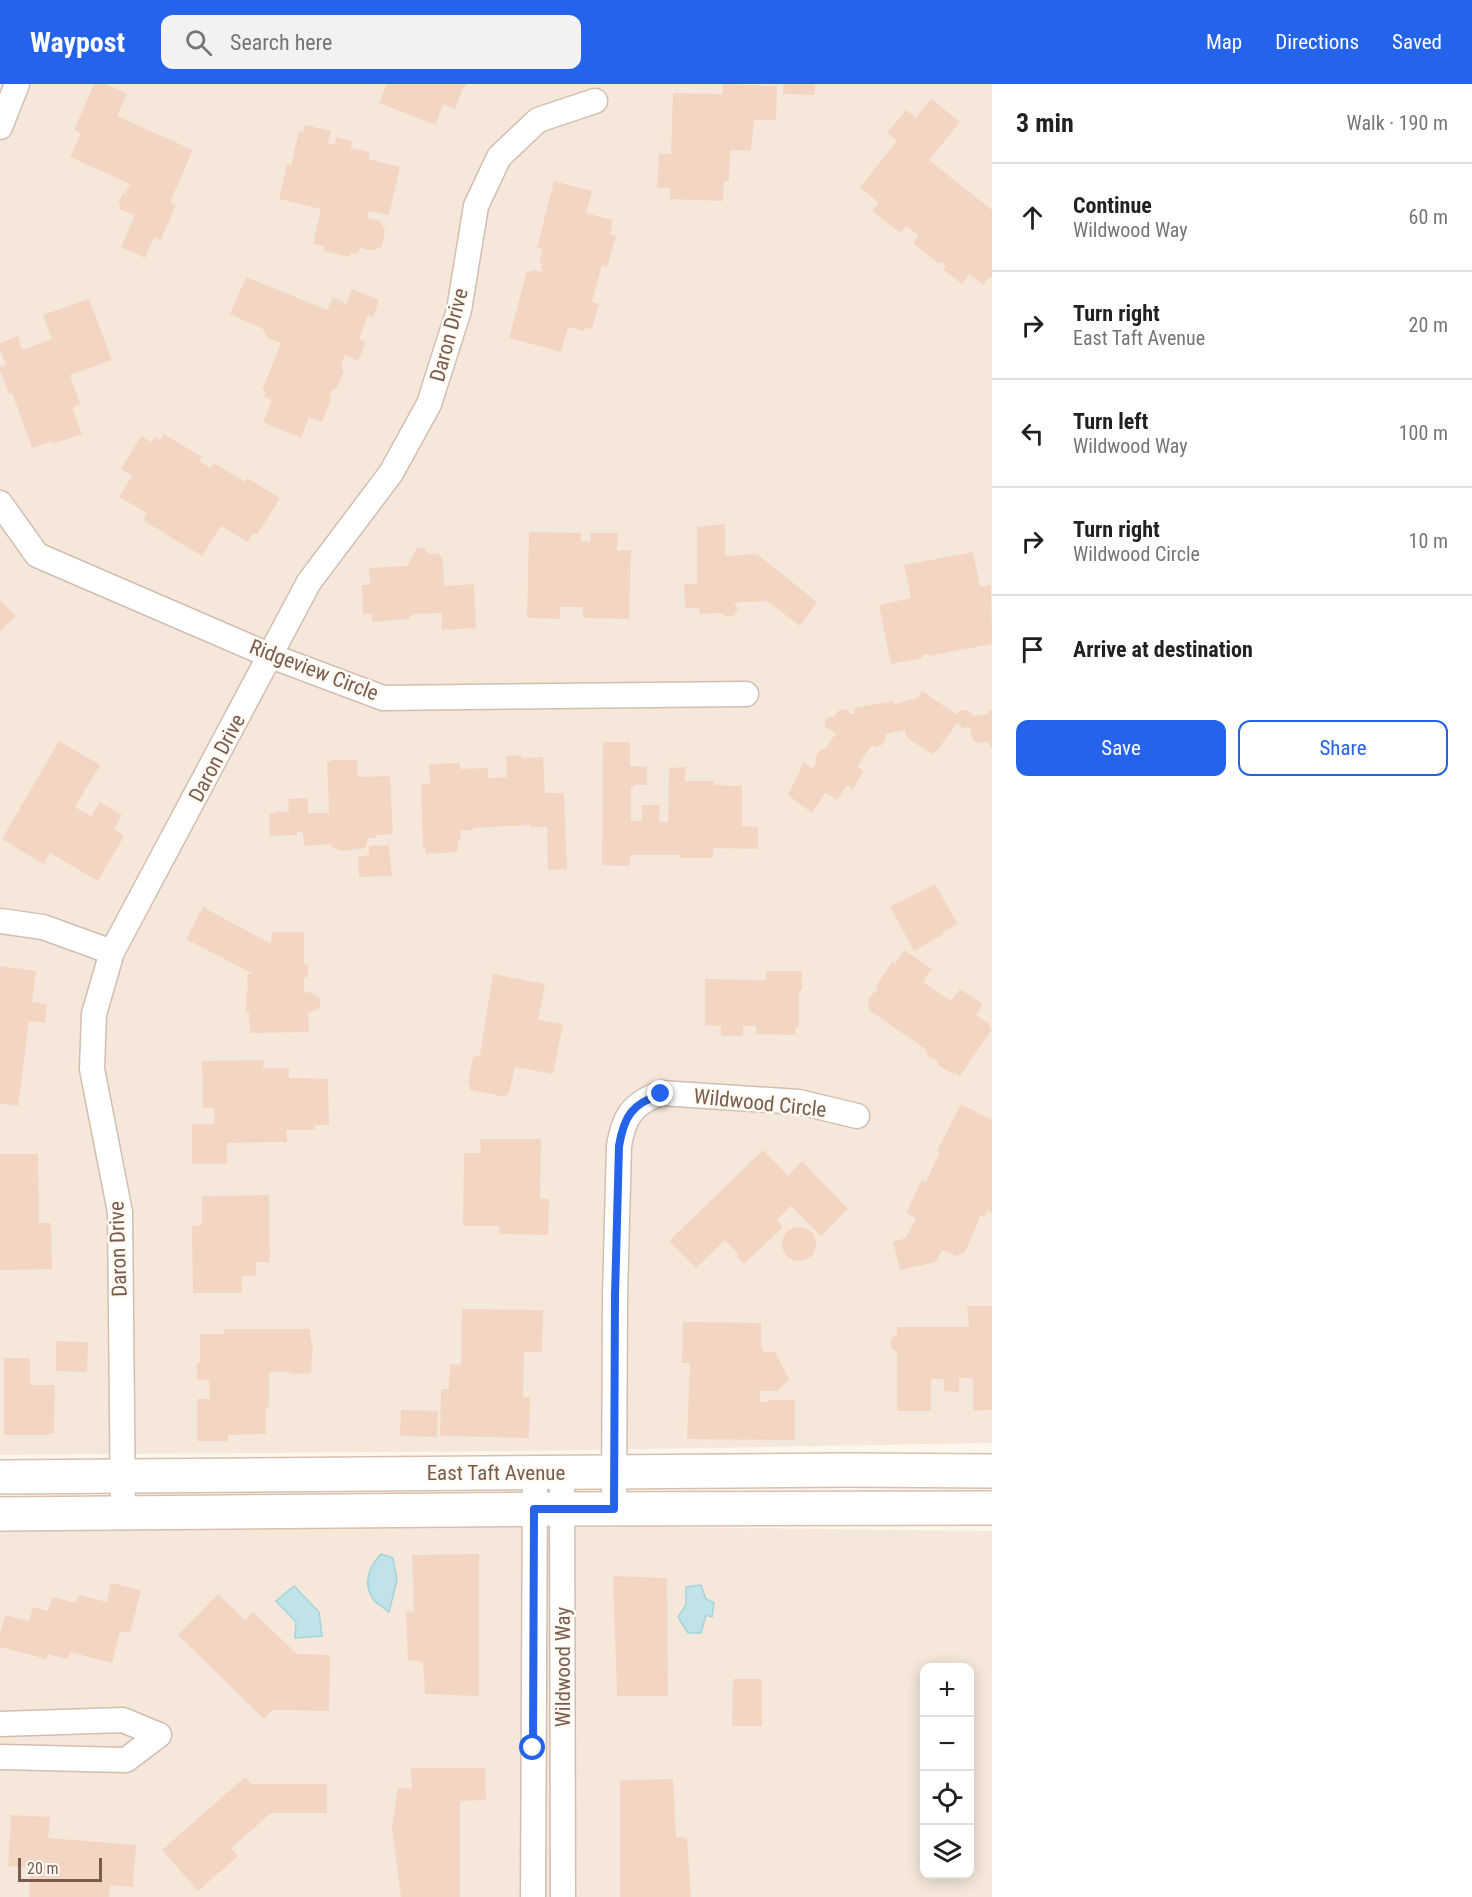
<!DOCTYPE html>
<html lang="en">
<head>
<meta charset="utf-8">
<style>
	body { margin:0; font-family:"Roboto Condensed",sans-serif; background:#f2f2f2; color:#202124 }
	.controls { position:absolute; right:18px; bottom:18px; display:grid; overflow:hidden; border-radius:12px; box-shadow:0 3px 15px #0003 }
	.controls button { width:54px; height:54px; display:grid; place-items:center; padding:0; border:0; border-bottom:2px solid #e0e0e0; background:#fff; color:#202124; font:30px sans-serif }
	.scale { position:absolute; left:18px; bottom:15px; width:84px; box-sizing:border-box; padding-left:6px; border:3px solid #7a5c4d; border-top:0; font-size:16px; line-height:21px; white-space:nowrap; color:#7a5c4d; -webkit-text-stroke:4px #fffaf3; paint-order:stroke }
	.stop { position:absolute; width:18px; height:18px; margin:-14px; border:4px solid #2563eb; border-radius:50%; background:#fff }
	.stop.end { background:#2563eb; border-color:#fff; box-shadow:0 2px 6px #0008 }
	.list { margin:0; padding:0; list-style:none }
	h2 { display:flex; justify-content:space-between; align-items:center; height:78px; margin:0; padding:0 24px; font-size:26px }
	h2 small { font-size:20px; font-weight:400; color:#757577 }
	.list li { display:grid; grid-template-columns:39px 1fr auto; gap:18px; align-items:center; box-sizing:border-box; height:108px; padding:0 24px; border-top:2px solid #e0e0e0 }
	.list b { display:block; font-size:22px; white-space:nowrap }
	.list p { margin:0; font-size:20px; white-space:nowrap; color:#757577 }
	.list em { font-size:20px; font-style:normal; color:#757577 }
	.actions { display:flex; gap:12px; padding:18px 24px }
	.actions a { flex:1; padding:14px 0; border:2px solid #2563eb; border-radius:12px; text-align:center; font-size:21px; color:#2563eb }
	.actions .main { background:#2563eb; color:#fff }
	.icon { flex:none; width:33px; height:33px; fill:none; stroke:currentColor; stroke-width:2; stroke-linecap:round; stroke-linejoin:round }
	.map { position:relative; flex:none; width:992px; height:1813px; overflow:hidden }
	header { display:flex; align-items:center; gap:36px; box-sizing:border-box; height:84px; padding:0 30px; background:#2563eb; color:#fff }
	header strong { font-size:28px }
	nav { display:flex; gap:33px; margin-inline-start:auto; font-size:21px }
	.search { width:420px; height:54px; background:#f2f2f2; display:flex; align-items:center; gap:15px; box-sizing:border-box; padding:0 21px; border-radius:12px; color:#757577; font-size:22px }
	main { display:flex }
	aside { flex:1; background:#fff }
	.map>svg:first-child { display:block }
</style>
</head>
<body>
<header>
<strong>Waypost</strong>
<div class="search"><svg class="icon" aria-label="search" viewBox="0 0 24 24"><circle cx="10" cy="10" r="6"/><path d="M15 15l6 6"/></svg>Search here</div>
<nav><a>Map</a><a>Directions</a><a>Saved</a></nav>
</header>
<main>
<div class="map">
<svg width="992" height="1813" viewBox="0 0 992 1813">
	<rect width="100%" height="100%" fill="#fdf6ec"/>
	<path fill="#f5e8da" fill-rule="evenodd" d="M0,0H992V1359L527,1367L0,1371Z
		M584,1442L992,1447V1813H0V1446ZM924,1584H970V1790H924Z"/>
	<path fill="#bfe3e8" stroke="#a5d3da" stroke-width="1.5" d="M381,1470L393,1474L397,1496L389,1528C384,1524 377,1520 373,1515C362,1498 369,1483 381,1470Z
		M701,1501L706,1515L714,1519L712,1533L706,1531L701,1549H688L678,1533L686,1521V1503Z
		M294,1502L319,1528L322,1552L295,1554L296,1538L276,1517Z"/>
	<path fill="#f3d5c3" d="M94,0H106L127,10L117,32L193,66L170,118L176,121L161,156L154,153L145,174L121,163L135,131L119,125L121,120L118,119L123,109L125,110L130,100L70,73L81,50L74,46Z
		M387,0H468L463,4L455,25L443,20L436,41L379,19Z
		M723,0L777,2L776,36H754L751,67L730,66L729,97H724L723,117L670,115V104H657L659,70H671L673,9L722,10Z
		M783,0H815V11L783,10Z
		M931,15L960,38L929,76L992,126V193L989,194L983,201L969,190L962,200L943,185L946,182L941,178L939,180L913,159L919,152L906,142L900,149L872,127L879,119L860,103L897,57L887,49L906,26L916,33Z
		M305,41L331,47L328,59L335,61L336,53L352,57L351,64L370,68L368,75L400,83L389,131L369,127L367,134L380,137L385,146L382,162L373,167L360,164L358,170L351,169L349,173L323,167L324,162L313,160L321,125L279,115L287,80L291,81L299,47L303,48Z
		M554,97L592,107L586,129L613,136L610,150L616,152L607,183L602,181L592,218L599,220L592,245L585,244L584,247L568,243L561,268L509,254L527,187L532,188L533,186L542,188L541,182L543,180L539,179L543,165L537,164Z
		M246,193L327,226L333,213L346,220L352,205L379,216L373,233L368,231L359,255L366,258L358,277L345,271L341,281H343L342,284L344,287L337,304L332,306L329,314L331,315L322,338L309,333L301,354L263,338L272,316L264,313L266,307L262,306L281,259L267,254L263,245L230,230Z
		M89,215L112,276L70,291L80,320L72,324L82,350L53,360L52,357L32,364L12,309L9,310L0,286V283L6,281L0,265V259L18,252L22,266L52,255L43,231Z
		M164,350L202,373L199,377L211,384L214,379L245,398L247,394L280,414L257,451L253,448L248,458L221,442L202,472L143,436L147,429L119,413L132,392L121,385L141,352L151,358L154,353L160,356Z
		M725,440V472L757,470L817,518L800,542L767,517L734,519L738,524L734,532L725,533L722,529L700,530L699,524H685L684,500H697V443Z
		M529,448L581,449V457L590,458V449H618L617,466H631L629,535L583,534V523H560V535L527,534Z
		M417,464H424L429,470L438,469L443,475L444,502L474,500L476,544L442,546V529L413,530V532H410V535L372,538V530H363L362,501H370L369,484L407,482Z
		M973,468L980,503L991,501L992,560L929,572V570L922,571L923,574L891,580L879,521L911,514L904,481Z
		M0,516L16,532L0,547Z
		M922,607L956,630L959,627L968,626L973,632L988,630L987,627L992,626V663L990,664L989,658L976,659L975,657H973L970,643L963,644L957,639L937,667L936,666L932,670L906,653L905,646L885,650L886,654L882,661L875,663L872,661L857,683L864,687L853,705L847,701L837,716L825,709L812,729L788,711L804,678L812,685L816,679V673L821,665H825L836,649L825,643V639L828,633H834L838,627L846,625L851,630L855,629L854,624L894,617V620L917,614Z
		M59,657L100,681L75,723L91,732L100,718L122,731L114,745L124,752L98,797L50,769L44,780L2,755Z
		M603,658H630V682L647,683V701H634V703H631V737H642V721H660L659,738H668L669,683L681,684V683H686L685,697H714V701L742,702V742L758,743V765L713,764V774H680V771H630V782L602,781Z
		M521,671V674L543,673L545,709H564L567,785L548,786L547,743H530V741L473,744V746L460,747L461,755L458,756L457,768L426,770V764H423L421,701L430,700L429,680L460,679V685L488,684V694L507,693L506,672Z
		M334,676H357L358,693L390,692L393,750L376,751V754H367V761L364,764L343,767L336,765L332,763V760L304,762L303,748H297V751L270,752L269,729H275V727L289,728L288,715L308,714V729H329L327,678Z
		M389,761L392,792L359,793L358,773L369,771V762Z
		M935,800L958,840L943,848L944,850L914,867L890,823Z
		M203,823L271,860L272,848H304V879L308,882V892L304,895V909L311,908L320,914V924L308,929L309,948L250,949L249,928H246V907H248L247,890H253L186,855Z
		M904,866L932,885L923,898L951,917L960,905L983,920L976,931L990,940L989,942L992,945L960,992L954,988L953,990L937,980L939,977L929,973L924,964L869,926L868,915L878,904L876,902L892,878L895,880Z
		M0,882L36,887L32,918L47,920L45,939L29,937L18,1022L0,1019Z
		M766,887H802V906H799V943H796L795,951L756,950V942H743V952H721V942L705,941V895L766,896Z
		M493,890L545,900L538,936L563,940L553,990L515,983L509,1009H507L506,1013L470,1006V1001H468L473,973L480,971Z
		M264,976L263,984H289V994L328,995L329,1041H315V1046H286L287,1058L227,1059V1080H192V1040H214V1024H203L202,977Z
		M961,1020L992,1036V1129L987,1127L984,1133L981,1131L965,1168L957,1172L942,1166L936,1178L900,1186L893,1158L906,1154L916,1134L906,1129L922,1096L926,1098L940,1068L937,1067Z
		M480,1055H541L540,1115H549L548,1151L499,1150V1142H463L464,1069H481Z
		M763,1066L788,1092L802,1077L848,1125L821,1152L791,1122L777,1136L783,1143L744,1180L737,1173L739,1171L725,1156L696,1184L669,1157Z
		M0,1070H38L39,1139H51L52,1185L0,1186Z
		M269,1111L270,1178H256V1192H242V1209H193L192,1142L202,1141V1112Z
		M782 1160a17 17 0 1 1 34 0a17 17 0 1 1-34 0Z
		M967,1222H992V1326L973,1327V1294H959V1308L944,1307V1295H931V1327H897V1268L891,1264V1254L897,1251V1243H969Z
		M462,1225L543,1226L542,1268H524L523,1313H530L529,1354L440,1352L441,1305H449L450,1280L461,1281Z
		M683,1238L761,1239V1264H763V1268H775L789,1295L778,1307H760V1318H768V1316H795V1356L687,1355L690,1279H682Z
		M224,1245H310L311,1258H313L311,1289L291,1290L289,1288H269V1323H266V1350L228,1351V1357H197V1315H210L209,1296H197V1279H200V1250H224Z
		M56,1257L88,1258L87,1288L56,1287Z
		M4,1274H30V1301H55L54,1349H49V1351H4Z
		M401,1326L438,1327L437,1353L400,1352Z
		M479,1470V1612L425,1610L423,1578L408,1576L406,1528L414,1527L412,1471Z
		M613,1492L667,1494L668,1612H617Z
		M111,1499L141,1506L130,1549L120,1547L112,1579L70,1568L68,1575L47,1570L46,1575L0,1563V1550L5,1531L29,1537L33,1523L48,1527L52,1513L76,1519L78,1511L107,1518Z
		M218,1510L245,1536L253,1528L297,1570L330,1571L329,1627L272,1626L264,1635L178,1551Z
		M733,1595H762V1642H732Z
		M411,1684H485L486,1716L460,1717V1813H401L392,1743L398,1703L412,1705Z
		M245,1693L252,1700H327V1729H271L231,1764L238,1772L198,1807L162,1766Z
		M673,1695L676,1753L687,1754L691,1813H620V1696Z
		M11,1731L50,1733L48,1754L136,1761L133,1803L110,1801L109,1813H29L31,1784L8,1782Z"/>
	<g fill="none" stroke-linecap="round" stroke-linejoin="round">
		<defs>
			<path id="street" d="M0,43L17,0
				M0,419L37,471L271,572L383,614L746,610
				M0,837L43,843L112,868
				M562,1389L563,1813
				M614,1425L615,1212L619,1062C624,1032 632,1020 661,1009L799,1018L857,1032
				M123,1428L120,1128L92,985L94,930L112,868L309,498L391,389L429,320L459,226L476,122L499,73L538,36L595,17
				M0,1640L123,1636L159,1651
				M0,1673L126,1676L159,1651
				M533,1813L535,1389"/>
			<path id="secondary" d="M0,1393L847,1386L992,1387
				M0,1430L562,1425L992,1424"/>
		</defs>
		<use href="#street" stroke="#d1beb0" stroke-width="27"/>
		<use href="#secondary" stroke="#d6c0b0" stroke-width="36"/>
		<use href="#street" stroke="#fff" stroke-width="24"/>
		<use href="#secondary" stroke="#fff" stroke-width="33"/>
	</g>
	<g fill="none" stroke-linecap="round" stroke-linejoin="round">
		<path stroke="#2563eb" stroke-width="8" d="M533,1664L534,1425H614L615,1212L619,1062C624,1032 632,1020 661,1010"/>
	</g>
	<g text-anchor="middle" stroke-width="5" stroke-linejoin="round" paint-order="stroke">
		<g font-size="21" fill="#7a5c4d" stroke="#fffaf3">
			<text transform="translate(449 251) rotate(-75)" y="7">Daron Drive</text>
			<text transform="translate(314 586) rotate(21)" y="7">Ridgeview Circle</text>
			<text transform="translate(217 674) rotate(-62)" y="7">Daron Drive</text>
			<text transform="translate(760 1019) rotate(6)" y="7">Wildwood Circle</text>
			<text transform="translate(118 1165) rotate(-92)" y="7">Daron Drive</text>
			<text x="496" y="1396">East Taft Avenue</text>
			<text transform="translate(563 1583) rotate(-90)" y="7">Wildwood Way</text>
		</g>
	</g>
</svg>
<div class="controls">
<button>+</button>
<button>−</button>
<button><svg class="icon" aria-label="locate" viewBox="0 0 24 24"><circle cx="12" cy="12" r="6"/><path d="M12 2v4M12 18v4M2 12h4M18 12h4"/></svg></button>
<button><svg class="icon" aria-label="layers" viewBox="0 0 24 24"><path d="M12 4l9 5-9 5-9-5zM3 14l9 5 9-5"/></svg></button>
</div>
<div class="scale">20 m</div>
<div class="stop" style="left:533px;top:1664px"></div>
<div class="stop end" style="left:661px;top:1010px"></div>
</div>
<aside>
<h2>3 min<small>Walk · 190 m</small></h2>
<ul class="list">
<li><svg class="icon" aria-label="ahead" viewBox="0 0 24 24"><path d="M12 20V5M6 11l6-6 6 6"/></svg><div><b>Continue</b><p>Wildwood Way</p></div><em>60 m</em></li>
<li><svg class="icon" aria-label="right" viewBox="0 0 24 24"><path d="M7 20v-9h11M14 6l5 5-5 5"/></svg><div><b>Turn right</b><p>East Taft Avenue</p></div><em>20 m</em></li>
<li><svg class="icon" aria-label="left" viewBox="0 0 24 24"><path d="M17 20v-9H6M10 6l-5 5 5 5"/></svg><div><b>Turn left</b><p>Wildwood Way</p></div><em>100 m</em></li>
<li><svg class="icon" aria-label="right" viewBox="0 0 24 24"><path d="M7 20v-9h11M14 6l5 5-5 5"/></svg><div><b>Turn right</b><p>Wildwood Circle</p></div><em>10 m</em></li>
<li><svg class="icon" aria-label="arrive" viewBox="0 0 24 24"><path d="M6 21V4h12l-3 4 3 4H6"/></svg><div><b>Arrive at destination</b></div></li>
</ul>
<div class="actions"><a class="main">Save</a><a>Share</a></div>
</aside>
</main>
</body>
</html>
